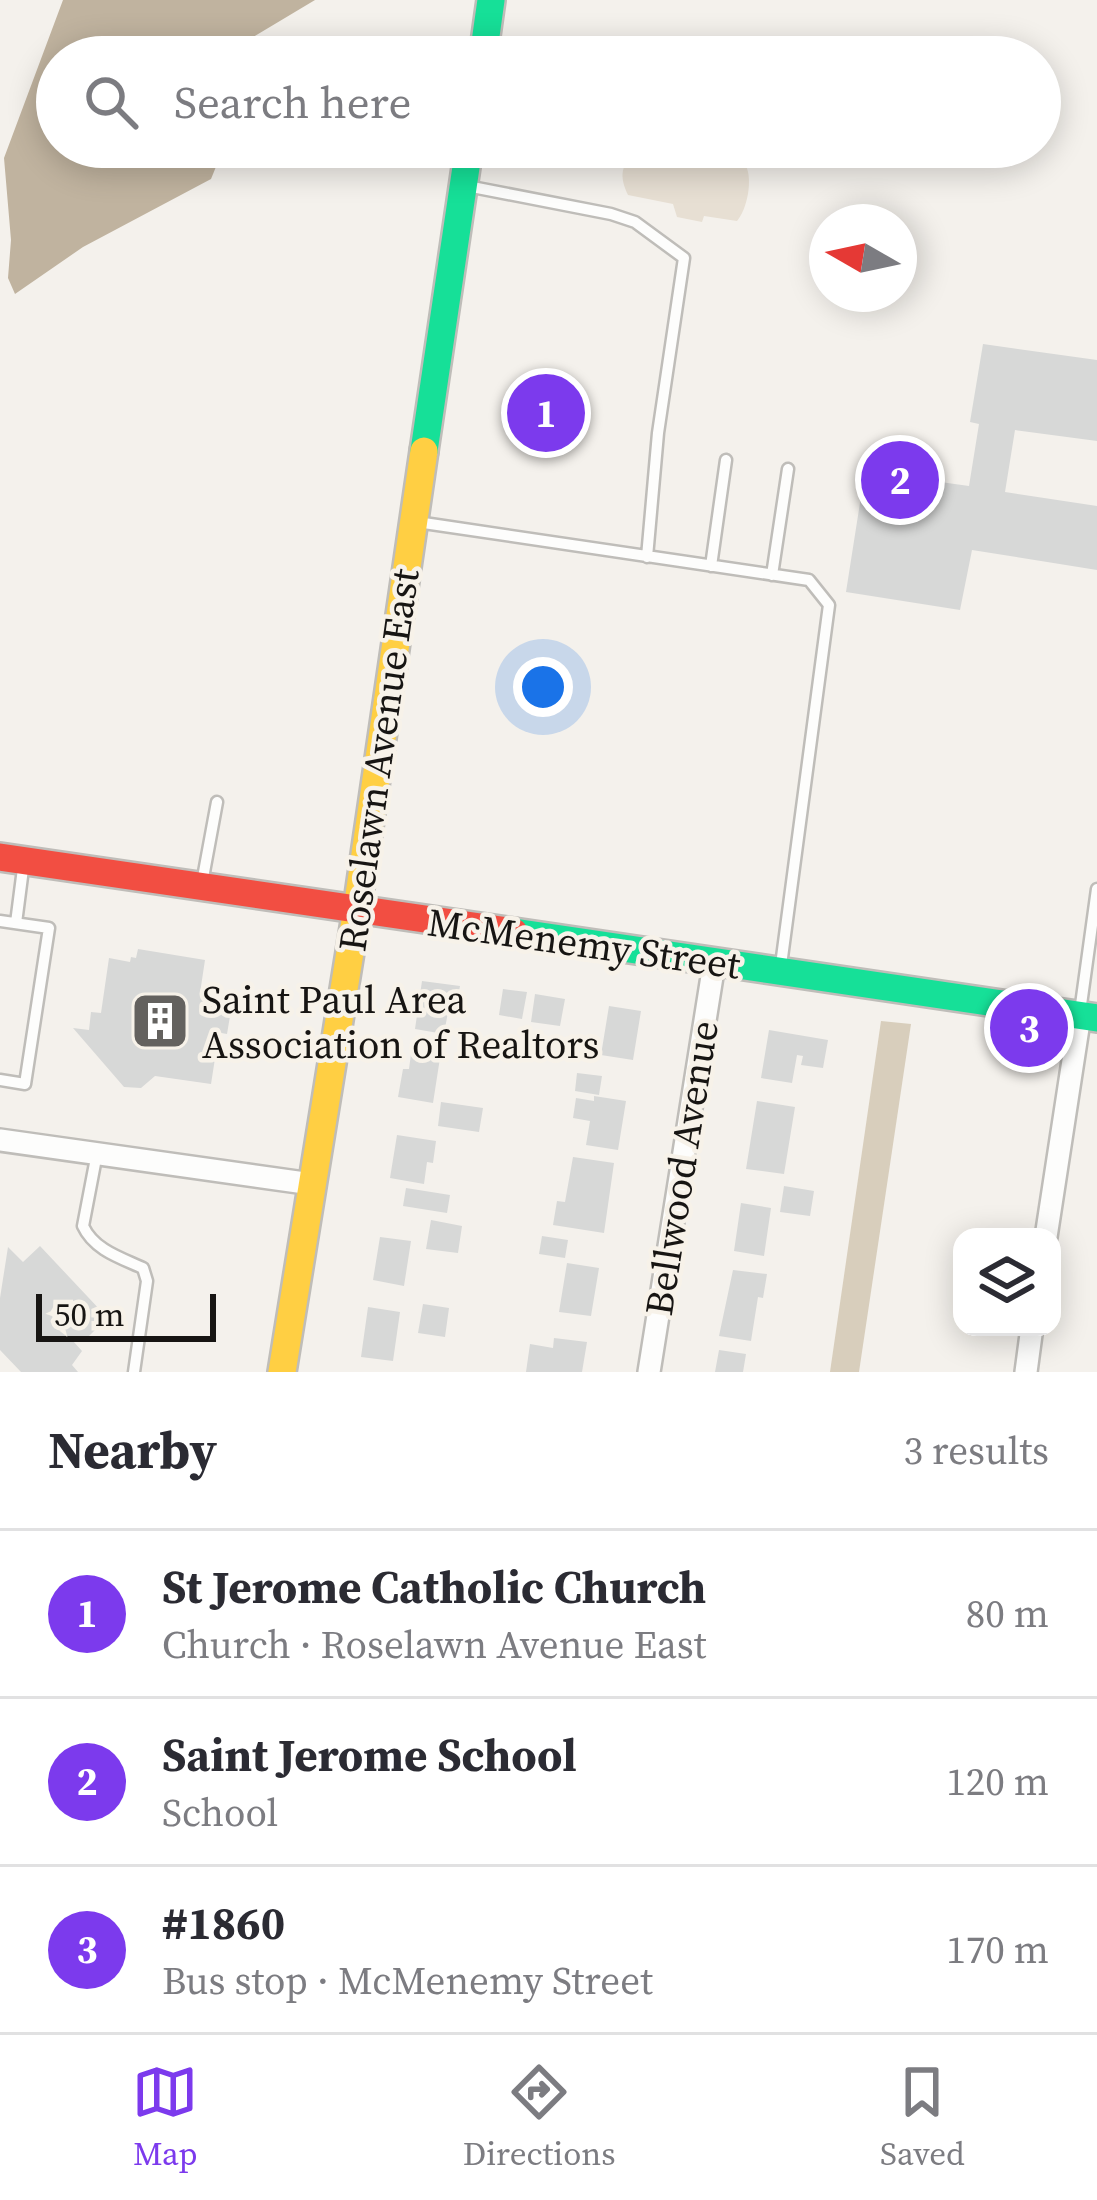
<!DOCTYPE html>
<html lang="en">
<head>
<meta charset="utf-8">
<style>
	body { margin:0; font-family:"Source Serif 4",serif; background:#f7f7f7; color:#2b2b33 }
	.controls { position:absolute; right:36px; bottom:36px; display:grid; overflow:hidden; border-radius:24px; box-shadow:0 6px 30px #0003 }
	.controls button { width:108px; height:108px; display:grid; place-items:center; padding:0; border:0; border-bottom:3px solid #e1e1e2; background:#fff; color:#2b2b33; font:60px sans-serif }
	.compass { position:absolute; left:809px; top:204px; width:108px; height:108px; border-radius:50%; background:#fff; box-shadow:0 6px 30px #0003; rotate:279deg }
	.scale { position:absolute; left:36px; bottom:30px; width:180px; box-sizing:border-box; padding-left:12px; border:6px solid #171513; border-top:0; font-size:33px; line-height:42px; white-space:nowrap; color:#171513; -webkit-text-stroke:9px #f7f2e9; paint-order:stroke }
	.you { position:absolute; left:543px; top:687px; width:42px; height:42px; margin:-30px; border:9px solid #fff; border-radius:50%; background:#1a73e8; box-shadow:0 0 0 18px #1a73e833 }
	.badge { display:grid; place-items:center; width:78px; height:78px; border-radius:50%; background:#7c3aed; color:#fff; font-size:39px; font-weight:700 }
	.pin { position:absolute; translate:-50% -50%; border:6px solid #fff; box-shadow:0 3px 12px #0006 }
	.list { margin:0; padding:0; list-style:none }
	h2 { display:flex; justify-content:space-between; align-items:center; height:156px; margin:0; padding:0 48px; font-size:51px }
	h2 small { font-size:39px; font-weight:400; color:#7c7c81 }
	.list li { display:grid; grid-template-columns:78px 1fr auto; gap:36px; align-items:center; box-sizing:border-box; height:168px; padding:0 48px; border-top:3px solid #e1e1e2 }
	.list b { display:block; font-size:45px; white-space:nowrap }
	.list p { margin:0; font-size:39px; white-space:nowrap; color:#7c7c81 }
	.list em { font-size:39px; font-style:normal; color:#7c7c81 }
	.icon { flex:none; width:66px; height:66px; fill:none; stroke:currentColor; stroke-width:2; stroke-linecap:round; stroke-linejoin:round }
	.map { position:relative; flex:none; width:1097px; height:1372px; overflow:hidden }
	.search { position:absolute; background:#fff; box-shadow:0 6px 30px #0003; left:36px; right:36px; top:36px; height:132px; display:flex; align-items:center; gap:30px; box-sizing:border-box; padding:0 42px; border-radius:66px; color:#7c7c81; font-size:45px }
	.sheet { height:660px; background:#fff }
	nav { display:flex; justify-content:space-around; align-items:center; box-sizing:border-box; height:168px; border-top:3px solid #e1e1e2; background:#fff; font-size:33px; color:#7c7c81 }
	nav a { display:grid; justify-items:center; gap:6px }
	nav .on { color:#7c3aed }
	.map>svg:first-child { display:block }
</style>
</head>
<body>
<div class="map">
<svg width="1097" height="1372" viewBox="0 0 1097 1372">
	<rect width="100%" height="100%" fill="#f4f1ec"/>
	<path fill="#e7dfd3" d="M635,150L746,166C753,180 747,210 737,221L704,216L702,222L677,217L673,204L628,195C619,175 621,167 635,150Z"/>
	<path fill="#d8cebc" d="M881,1021L911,1024L859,1372H830Z"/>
	<path fill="#c0b39f" d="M63,0H315L245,42L238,57H57V147H224L211,179L83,247L15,294L8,278L11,240L4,158Z"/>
	<path fill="#d7d8d7" d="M983,344L1097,360V441L1015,430L1005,492L1097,506V570L972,550L960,610L846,592L862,490L883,474L969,486L979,424L970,422Z
		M138,949L205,960L200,993L233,998L227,1034L210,1031L207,1051L216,1052L211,1084L155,1076L141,1088L124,1087L73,1028L89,1030L91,1012L101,1013L109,958L130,962L131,957L136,958Z
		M422,981L460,986L457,1002L450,1001L444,1034L415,1029Z
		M503,989L527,992L522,1019L499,1015Z
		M535,994L565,999L560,1026L531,1022Z
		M609,1006L641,1011L633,1060L601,1055Z
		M769,1030L828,1040L823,1068L801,1065L803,1056L797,1055L792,1083L761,1078Z
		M411,1054L440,1058L433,1103L398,1097L403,1069H409Z
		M577,1073L602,1076L599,1095L575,1091Z
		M594,1096L626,1101L618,1150L586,1145L590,1121L573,1118L576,1098L594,1101Z
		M757,1101L795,1107L784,1174L746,1169Z
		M441,1102L483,1108L479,1132L438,1126Z
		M397,1135L436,1141L433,1163L427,1162L424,1184L390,1178Z
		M573,1157L614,1163L604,1233L553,1225L557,1201L565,1202Z
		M784,1186L814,1191L810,1216L780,1212Z
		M406,1188L450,1195L447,1213L403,1206Z
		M741,1203L771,1208L764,1256L734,1251Z
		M431,1220L462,1226L458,1253L426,1249Z
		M542,1236L568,1240L565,1258L539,1254Z
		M380,1237L411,1241L404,1286L373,1280Z
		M40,1246L103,1313L92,1323L97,1328L85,1340L80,1336L73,1341L82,1351L72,1365L78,1372H21L0,1350V1298L8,1247L23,1262Z
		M567,1263L599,1268L591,1316L559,1312Z
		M733,1270L767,1274L763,1298L758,1297L751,1341L719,1336Z
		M423,1304L449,1308L445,1337L418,1333Z
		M368,1307L400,1312L393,1361L361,1357Z
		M554,1338L587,1342L582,1372H526L530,1344L553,1348Z
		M719,1350L746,1354L743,1372H715Z"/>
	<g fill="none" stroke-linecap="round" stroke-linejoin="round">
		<defs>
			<path id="lane" d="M467,186L611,214L635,222L684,258L658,433L647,557
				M417,522L809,580L829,605L781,965
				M711,566L726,460
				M772,575L788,469
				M202,883L217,802
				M0,921L49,928L25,1084L0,1080
				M16,923L24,861
				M1080,1012L1097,889
				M97,1153L83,1226C94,1250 121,1258 143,1268L147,1281L134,1372"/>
			<path id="street" d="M0,1140L312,1184
				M1046,1237L1080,1015
				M649,1372L714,964
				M1026,1372L1032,1327"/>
			<path id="fast" d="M483,57L491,0
				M424,451L469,147
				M514,932L1097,1018"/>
			<path id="slow" d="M282,1372L357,909L424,451"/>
			<path id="jam" d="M0,857L514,932"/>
		</defs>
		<use href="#lane" stroke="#bfbdb9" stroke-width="15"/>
		<use href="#street" stroke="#bfbdb9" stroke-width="26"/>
		<use href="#fast" stroke="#bfbdb9" stroke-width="32"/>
		<use href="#slow" stroke="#bfbdb9" stroke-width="32"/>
		<use href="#jam" stroke="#bfbdb9" stroke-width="32"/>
		<use href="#lane" stroke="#fdfdfc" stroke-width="10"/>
		<use href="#street" stroke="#fdfdfc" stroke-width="21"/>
		<use href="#fast" stroke="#16e098" stroke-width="27"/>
		<use href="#slow" stroke="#ffcf43" stroke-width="27"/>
		<use href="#jam" stroke="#f24e42" stroke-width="27"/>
	</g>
	<defs>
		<symbol id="building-square" viewBox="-11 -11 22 22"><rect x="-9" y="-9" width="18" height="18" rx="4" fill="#64625f" stroke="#f7f2e9"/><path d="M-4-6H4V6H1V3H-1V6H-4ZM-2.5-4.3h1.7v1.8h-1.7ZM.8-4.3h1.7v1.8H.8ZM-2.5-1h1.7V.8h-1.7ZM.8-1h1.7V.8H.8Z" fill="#fff"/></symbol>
	</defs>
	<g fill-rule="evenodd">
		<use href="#building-square" x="127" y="988" width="66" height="66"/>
	</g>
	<g text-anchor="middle" stroke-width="9" stroke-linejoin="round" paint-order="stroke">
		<g font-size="39" fill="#171513" stroke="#f7f2e9">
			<text transform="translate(378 760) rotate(-82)" y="14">Roselawn Avenue East</text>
			<text transform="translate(584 943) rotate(8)" y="14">McMenemy Street</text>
			<text transform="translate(681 1168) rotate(-81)" y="14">Bellwood Avenue</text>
		</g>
		<g font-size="39" fill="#171513" stroke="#f7f2e9" text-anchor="start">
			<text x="202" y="1013">Saint Paul Area<tspan x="202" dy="45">Association of Realtors</tspan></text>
		</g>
	</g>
</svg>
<div class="controls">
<button><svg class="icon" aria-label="layers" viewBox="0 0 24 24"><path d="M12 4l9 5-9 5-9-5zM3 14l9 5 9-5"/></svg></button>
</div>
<svg class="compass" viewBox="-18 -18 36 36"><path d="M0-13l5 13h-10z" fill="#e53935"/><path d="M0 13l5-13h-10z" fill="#7c7c81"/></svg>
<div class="scale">50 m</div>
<div class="you"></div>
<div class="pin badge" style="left:546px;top:413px">1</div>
<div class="pin badge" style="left:900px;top:480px">2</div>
<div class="pin badge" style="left:1029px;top:1028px">3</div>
<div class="search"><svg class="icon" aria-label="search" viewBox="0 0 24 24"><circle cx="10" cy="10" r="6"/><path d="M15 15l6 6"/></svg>Search here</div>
</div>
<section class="sheet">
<h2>Nearby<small>3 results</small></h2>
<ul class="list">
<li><span class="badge">1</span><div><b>St Jerome Catholic Church</b><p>Church · Roselawn Avenue East</p></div><em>80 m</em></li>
<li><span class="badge">2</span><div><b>Saint Jerome School</b><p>School</p></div><em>120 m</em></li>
<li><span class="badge">3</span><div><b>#1860</b><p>Bus stop · McMenemy Street</p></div><em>170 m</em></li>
</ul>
</section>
<nav>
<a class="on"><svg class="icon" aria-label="map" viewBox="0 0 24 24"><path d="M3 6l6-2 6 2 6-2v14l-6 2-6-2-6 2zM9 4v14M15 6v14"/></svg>Map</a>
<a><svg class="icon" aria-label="directions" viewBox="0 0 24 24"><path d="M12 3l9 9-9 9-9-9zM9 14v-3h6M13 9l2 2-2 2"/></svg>Directions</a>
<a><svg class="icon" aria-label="saved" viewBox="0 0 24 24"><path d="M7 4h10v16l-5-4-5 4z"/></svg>Saved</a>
</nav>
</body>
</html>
